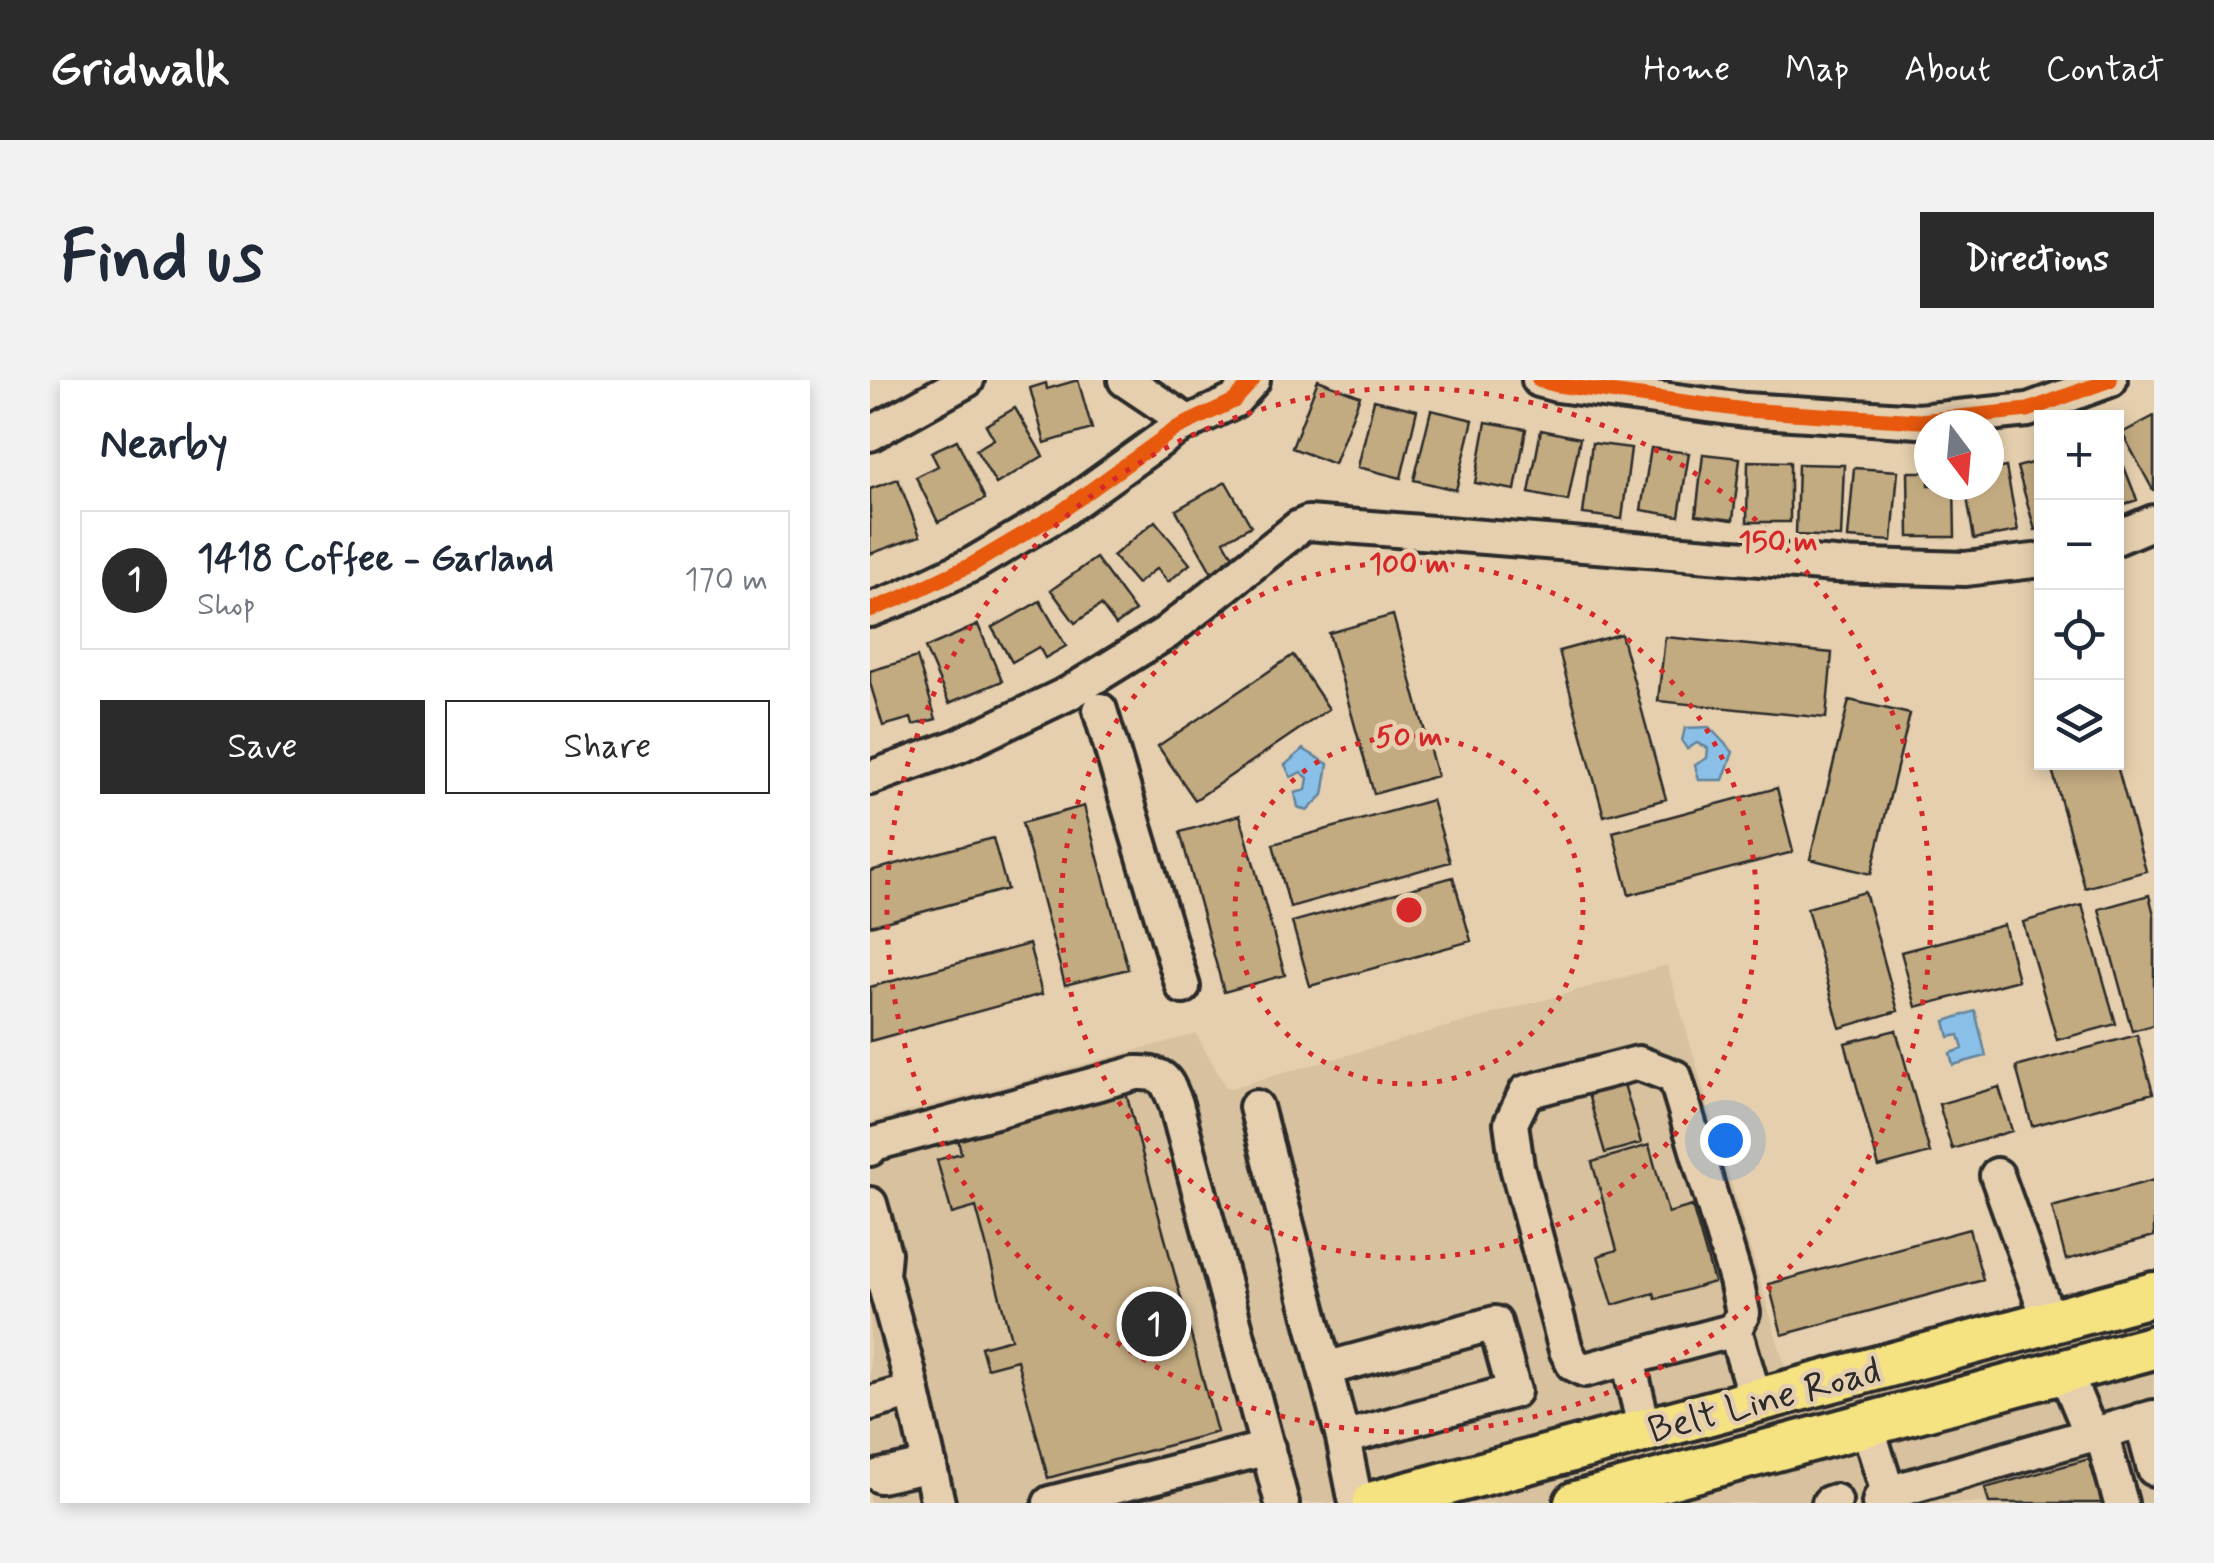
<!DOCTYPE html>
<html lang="en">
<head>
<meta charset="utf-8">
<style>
	body { margin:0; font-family:Mynerve,sans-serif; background:#f2f2f3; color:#1f2937 }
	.controls { position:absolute; right:30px; top:30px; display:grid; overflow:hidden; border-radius:0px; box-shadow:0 5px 15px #0003 }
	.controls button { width:90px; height:90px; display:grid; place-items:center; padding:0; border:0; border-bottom:2px solid #e0e1e3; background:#fff; color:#1f2937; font:50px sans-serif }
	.compass { position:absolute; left:1044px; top:30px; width:90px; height:90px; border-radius:50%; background:#fff; box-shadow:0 5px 15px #0003; rotate:164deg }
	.you { position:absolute; left:855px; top:760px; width:35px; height:35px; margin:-25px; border:8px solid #fff; border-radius:50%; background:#1a73e8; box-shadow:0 0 0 15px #1a73e833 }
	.badge { display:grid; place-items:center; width:65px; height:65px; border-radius:50%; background:#2b2b2b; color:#fff; font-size:32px; font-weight:700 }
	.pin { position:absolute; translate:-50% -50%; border:5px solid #fff; box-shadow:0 2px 10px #0006 }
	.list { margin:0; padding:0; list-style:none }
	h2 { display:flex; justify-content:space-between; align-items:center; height:130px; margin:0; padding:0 40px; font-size:42px }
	h2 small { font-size:32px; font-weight:400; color:#747a83 }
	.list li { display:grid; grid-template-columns:65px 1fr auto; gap:30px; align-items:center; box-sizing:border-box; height:140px; margin:0 20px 20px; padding:0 20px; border:2px solid #e0e1e3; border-radius:0px }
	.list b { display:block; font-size:38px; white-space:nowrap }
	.list p { margin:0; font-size:32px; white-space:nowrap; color:#747a83 }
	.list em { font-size:32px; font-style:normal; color:#747a83 }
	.actions { display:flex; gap:20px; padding:30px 40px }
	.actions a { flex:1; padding:22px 0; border:2px solid #2b2b2b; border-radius:0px; text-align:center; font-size:35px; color:#2b2b2b }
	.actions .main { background:#2b2b2b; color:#fff }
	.icon { flex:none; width:55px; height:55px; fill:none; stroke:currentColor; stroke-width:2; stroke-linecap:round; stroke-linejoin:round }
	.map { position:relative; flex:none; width:1284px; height:1123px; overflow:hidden; border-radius:0px }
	header { display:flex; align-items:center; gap:60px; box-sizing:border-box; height:140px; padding:0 50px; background:#2b2b2b; color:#fff }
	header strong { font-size:48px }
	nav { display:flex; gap:55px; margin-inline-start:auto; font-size:35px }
	.intro { display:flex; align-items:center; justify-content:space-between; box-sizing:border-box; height:240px; padding:0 60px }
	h1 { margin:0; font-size:70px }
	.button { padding:25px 45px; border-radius:0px; background:#2b2b2b; color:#fff; font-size:35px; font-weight:700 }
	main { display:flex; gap:60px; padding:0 60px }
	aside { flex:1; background:#fff; border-radius:0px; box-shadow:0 5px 15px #0003 }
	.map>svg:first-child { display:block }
</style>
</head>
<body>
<header>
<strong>Gridwalk</strong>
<nav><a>Home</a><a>Map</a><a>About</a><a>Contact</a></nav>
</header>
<div class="intro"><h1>Find us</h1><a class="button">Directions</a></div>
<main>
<aside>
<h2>Nearby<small></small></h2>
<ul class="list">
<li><span class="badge">1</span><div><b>1418 Coffee - Garland</b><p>Shop</p></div><em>170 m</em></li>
</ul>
<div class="actions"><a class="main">Save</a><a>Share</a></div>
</aside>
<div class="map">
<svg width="1284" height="1123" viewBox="0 0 1284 1123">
	<rect width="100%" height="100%" fill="#e5cfae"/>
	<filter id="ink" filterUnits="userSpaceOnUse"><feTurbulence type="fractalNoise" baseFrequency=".01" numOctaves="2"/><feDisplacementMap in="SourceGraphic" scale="20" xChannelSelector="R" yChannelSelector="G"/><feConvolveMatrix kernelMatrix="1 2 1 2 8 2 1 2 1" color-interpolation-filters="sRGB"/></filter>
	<g filter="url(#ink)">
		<path fill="#d7c19e" d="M797,585L917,993L1284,890V1123H0V742L326,654L357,709Z"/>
		<path fill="#8ac0e8" stroke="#64849c" stroke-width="2.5" d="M839,347L863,372L853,400H829L825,385L837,378L838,368L827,363L817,369L812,361L815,348Z
			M433,369L458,384L453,415L437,431L428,427L425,413L436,410L438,398L431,392L421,397L415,385Z
			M1105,631L1116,676L1083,685L1080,673L1093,669L1089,655L1079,657L1075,641Z"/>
		<path fill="#c3ab81" stroke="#2b2b2b" stroke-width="2.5" d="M208,0L222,49L175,63L160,8L176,3L177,9Z
			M448,0L490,16L464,84L422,68Z
			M504,20L547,30L531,98L488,87Z
			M145,28L173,76L126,104L106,70L124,59L116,45Z
			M561,30L603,40L586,110L544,100Z
			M1284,36V110H1283L1252,53Z
			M616,42L656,49L645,110L605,103Z
			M671,50L710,58L698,121L659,113Z
			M87,60L115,119L68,142L46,97L68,86L61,72Z
			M722,63L761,68L752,139L713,134Z
			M1246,66L1267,120L1246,127Z
			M781,68L819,73L809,136L771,130Z
			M833,74L870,78L863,140L826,135Z
			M1172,80V148L1165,150L1147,87Z
			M878,81L920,82V142H877Z
			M928,84L974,85L971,157L926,155Z
			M1136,87L1148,151L1104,159L1095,105H1119V90Z
			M984,88L1028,91L1022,161L978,158Z
			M1038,92H1059V105H1084L1085,157H1039Z
			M28,99L50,156L0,174V109Z
			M356,102L381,146L354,161L365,180L342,193L306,130Z
			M285,141L320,184L298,202L287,188L267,204L243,176Z
			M226,178L265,231L246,245L231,225L205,243L181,210Z
			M170,221L196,266L175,278L169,267L142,282L122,248Z
			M523,235L567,396L504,414L459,253Z
			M108,245L132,301L79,323L55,268Z
			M751,254L796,419L734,436L689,271Z
			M795,257L962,273L956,338L788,321Z
			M423,275L459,329L325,420L288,366Z
			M47,277L66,339L43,345L41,338L13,346L0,303V291Z
			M979,320L1040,334L1001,494L940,479Z
			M1180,382H1246L1276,491L1215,508Z
			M907,408L923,472L759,515L743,452Z
			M562,420L580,482L420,527L403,464Z
			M214,426L258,589L195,605L152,443Z
			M370,435L415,595L354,612L310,452Z
			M123,458L137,509L0,546V491Z
			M583,497L601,561L440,606L422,542Z
			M995,512L1028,631L970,648L937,528Z
			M1279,515L1284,535V645L1262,651L1229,529Z
			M1212,525L1246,644L1187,660L1153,542Z
			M1134,545L1148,600L1046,627L1031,572Z
			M159,564L172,614L0,661V607Z
			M1026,650L1060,773L1009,787L975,663Z
			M1267,655L1283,713L1162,746L1146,687Z
			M754,704L771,763L735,773L718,714Z
			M1129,707L1142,751L1082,769L1069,724Z
			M256,713L347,1052L178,1098L147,980L117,988L111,967L141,959L106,827L82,834L67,780L91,773L88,758Z
			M779,765L798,833L822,826L844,902L786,919L784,913L743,925L728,876L747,870L722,782Z
			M1284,800V856L1196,880L1182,827Z
			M1099,849L1113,900L912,955L899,904Z
			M1219,1079L1232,1123H1119L1115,1108Z"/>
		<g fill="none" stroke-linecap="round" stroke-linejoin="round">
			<defs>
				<path id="minor" d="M255,0L319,43
					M669,0L687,5L875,30L1049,41L1158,30L1240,0
					M0,54L97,0
					M1246,158L1284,142
					M0,230L31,218L103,184L189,133L307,48L364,21L383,0
					M230,330L313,607
					M0,398L88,366L199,313L296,253L429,147L438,143L965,185L1095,189L1172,180
					M386,727L473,1058L486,1123
					M0,769L4,764L266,693C295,692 296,700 306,724L412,1123
					M1127,795L1180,943
					M0,824L14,873L12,895L38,990L68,1123
					M865,950L715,990L703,984L696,970L647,787L641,743L656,712L768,683L805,697L866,900L873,933L865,950L886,1021
					M758,979L775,1051
					M455,989L625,943L644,1011L473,1058
					M1195,992L1216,1042L1233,1059L1251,1123
					M0,1023L43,1011
					M1271,1040L1284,1089
					M997,1045L1018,1113L1010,1119L1009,1123
					M10,1096L60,1085
					M1018,1113L1284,1037
					M180,1123L398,1068
					M959,1123L965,1121"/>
				<path id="major" d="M504,1123L1284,914
					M706,1123L1284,967"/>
			</defs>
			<use href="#minor" stroke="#2b2b2b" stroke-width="40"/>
			<use href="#major" stroke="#2b2b2b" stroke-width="50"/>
			<use href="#minor" stroke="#e5cfae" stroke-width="32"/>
			<use href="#major" stroke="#f5e382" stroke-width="42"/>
			<defs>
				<path id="cycleway" d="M669,0L687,5L875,30L1049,41L1158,30L1240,0
					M0,230L31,218L103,184L189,133L307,48L364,21L383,0"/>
			</defs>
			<use href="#cycleway" stroke="#e5cfae" stroke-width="21"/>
			<use href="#cycleway" stroke="#e8590c" stroke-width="15"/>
		</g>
	</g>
	<g fill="none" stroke="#d62828" stroke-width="5" stroke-dasharray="5 10">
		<circle cx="539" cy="530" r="174"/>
		<circle cx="539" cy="530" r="348"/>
		<circle cx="539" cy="530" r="522"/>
	</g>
	<g text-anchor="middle" stroke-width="9" stroke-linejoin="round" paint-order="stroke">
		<g font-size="38" fill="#2b2b2b" stroke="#e5cfae">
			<text transform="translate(894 1019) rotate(-15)" y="13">Belt Line Road</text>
		</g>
	</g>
	<circle cx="539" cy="530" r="15" fill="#d62828" stroke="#e5cfae" stroke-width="5"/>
	<g font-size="30" text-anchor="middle" font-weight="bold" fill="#d62828" stroke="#e5cfae" stroke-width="9" stroke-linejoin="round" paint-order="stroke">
		<text x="908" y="171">150 m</text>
		<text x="539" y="193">100 m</text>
		<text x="539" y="366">50 m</text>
	</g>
</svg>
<div class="controls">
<button>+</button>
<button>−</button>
<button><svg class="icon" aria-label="locate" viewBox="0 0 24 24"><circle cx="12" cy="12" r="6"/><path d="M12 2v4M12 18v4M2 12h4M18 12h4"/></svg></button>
<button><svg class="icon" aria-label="layers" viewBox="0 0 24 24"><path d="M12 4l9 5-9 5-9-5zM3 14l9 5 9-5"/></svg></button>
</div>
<svg class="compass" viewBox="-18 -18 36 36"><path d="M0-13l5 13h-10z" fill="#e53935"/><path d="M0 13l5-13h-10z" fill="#747a83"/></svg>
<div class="you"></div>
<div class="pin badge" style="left:284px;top:944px">1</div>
</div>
</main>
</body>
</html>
